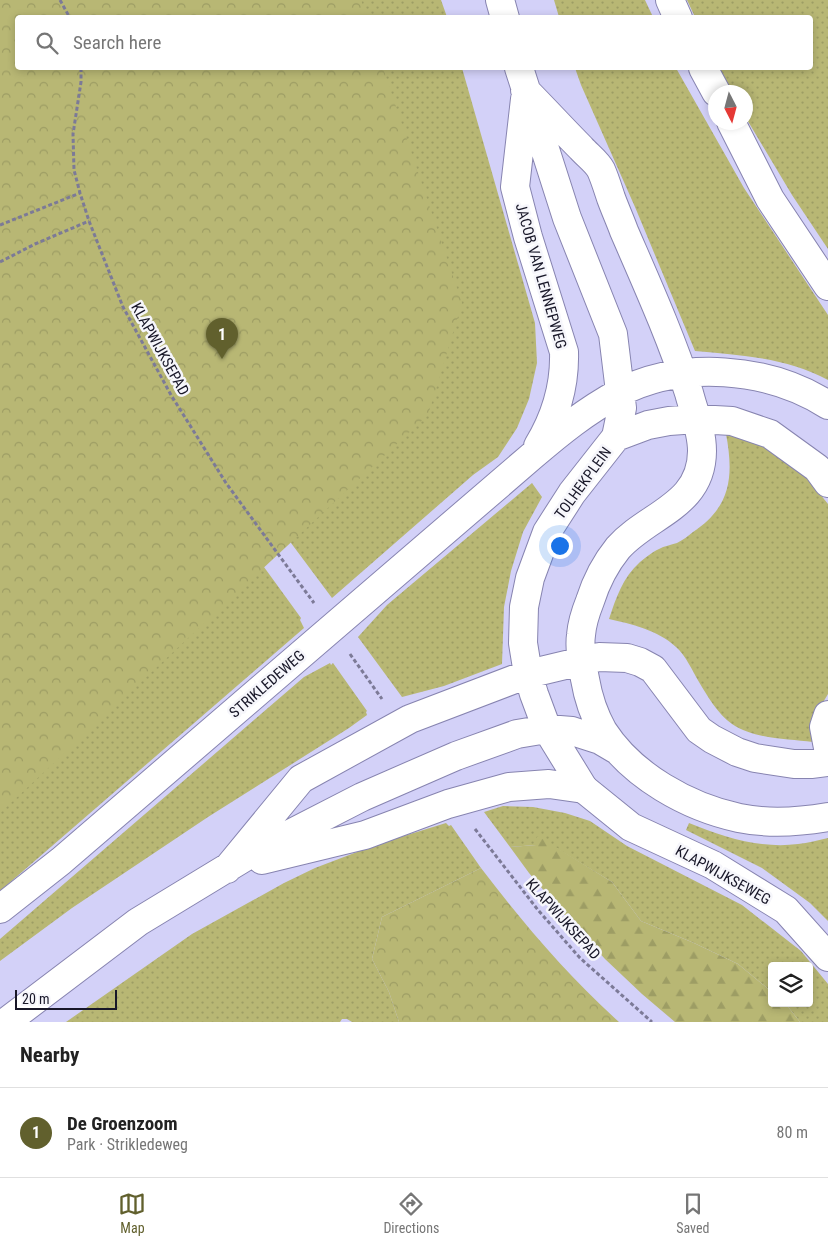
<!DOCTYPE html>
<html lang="en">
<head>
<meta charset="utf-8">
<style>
	body { margin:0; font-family:"Roboto Condensed",sans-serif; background:#f6f6f6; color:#222 }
	.controls { position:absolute; right:15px; bottom:15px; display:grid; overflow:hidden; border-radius:5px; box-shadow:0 2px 8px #0003 }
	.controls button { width:45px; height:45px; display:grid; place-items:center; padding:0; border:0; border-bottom:1px solid #e0e0e0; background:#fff; color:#222; font:25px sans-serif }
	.compass { position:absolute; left:708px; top:85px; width:45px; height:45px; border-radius:50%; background:#fff; box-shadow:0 2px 8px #0003; rotate:174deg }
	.scale { position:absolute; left:15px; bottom:12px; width:102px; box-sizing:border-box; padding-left:5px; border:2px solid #181728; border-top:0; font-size:14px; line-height:18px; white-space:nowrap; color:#181728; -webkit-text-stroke:4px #f6f6fb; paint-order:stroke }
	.you { position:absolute; left:559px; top:545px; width:18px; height:18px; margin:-12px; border:4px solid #fff; border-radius:50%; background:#1a73e8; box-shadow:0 0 0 8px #1a73e833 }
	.badge { display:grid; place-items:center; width:32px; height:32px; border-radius:50%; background:#61602d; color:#fff; font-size:16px; font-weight:700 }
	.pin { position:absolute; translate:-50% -41px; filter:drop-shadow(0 1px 2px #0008) }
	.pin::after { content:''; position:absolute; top:26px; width:18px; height:15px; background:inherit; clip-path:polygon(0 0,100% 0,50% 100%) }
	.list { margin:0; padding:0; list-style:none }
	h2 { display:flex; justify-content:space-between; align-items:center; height:65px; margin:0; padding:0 20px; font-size:21px }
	h2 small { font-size:16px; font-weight:400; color:#767676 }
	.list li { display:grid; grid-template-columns:32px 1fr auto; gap:15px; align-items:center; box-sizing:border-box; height:90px; padding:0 20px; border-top:1px solid #e0e0e0 }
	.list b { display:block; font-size:19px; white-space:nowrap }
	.list p { margin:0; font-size:16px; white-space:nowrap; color:#767676 }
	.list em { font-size:16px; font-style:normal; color:#767676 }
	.icon { flex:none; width:28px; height:28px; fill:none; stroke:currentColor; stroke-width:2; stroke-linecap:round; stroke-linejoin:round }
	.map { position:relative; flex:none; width:828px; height:1022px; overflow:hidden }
	.search { position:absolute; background:#fff; box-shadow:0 2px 8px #0003; left:15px; right:15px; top:15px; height:55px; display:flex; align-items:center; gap:12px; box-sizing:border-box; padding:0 18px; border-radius:5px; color:#767676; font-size:19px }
	.sheet { height:155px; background:#fff }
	nav { display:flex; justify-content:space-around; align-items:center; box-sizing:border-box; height:70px; border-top:1px solid #e0e0e0; background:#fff; font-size:14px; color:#767676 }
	nav a { display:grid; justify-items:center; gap:2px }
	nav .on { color:#61602d }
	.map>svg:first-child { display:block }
</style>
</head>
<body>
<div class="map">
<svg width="828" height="1022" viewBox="0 0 828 1022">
	<defs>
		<pattern id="grass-dots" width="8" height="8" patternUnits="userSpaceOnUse" patternTransform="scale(1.25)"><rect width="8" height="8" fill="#b8b774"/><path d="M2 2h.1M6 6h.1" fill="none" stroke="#9d9d64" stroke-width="1.8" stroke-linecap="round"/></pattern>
		<pattern id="forest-firs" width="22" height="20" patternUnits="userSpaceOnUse" patternTransform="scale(1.25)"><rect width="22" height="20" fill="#b8b774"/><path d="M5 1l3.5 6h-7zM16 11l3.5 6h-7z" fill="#9d9d64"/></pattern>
		<pattern id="park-crowns" width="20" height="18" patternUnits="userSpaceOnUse" patternTransform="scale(1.25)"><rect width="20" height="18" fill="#b8b774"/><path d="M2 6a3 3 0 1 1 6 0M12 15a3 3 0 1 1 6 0" fill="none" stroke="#9d9d64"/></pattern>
	</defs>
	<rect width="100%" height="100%" fill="#d3d1f8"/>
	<path fill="url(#grass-dots)" d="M75,0H441L447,17L83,18Z
		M554,0H645L653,17H559Z
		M687,0H828V249L792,195L746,118V92H731L719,68H810V18L695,17Z
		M95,68H462L535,323L537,363L529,399L517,428L498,457L473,475L332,598L253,492Z
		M575,68H676L744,188L828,315V380C787,358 741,355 695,351L635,207L581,85Z
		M726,434L759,445L781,455L804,474L828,504V694C818,709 815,724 813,742C787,739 754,739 732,724C717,713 708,697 699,682C692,670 686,656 676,647C658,630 631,624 609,619C616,598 623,577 640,562C645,558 652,552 659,549C664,546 671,545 677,543C683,540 688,536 693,532C731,507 734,476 726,434Z
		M203,483L301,618L300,620L304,628L0,891V733Z
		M532,483L542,497L523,532L511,571L504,607L502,664L444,686L402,697L358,637L387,605Z
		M330,663L331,665L333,663L367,711L366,712L367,715L349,728L208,817L72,908L0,961V939L304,677Z
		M503,806L533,807L565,813L590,821L627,846L742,905L801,951L828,984V1022H800L785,1003H809V966H772V992L738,964L694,943L641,921L612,882L538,837L536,845L510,847L484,812Z
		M446,823L449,826L451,825L481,868L382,917L372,959L389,992L399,1022H352L347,1019H342L340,1022H66L192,934L284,883L315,868L378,844Z
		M689,823C723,837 761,849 798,844C808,843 818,840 828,838V921L810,903L762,868L686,830Z"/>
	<path fill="url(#forest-firs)" d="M538,836L612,882L641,921L694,943L738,964L772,992V1003H785L800,1022H675L642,994L605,959L568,919L529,873L510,847L536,845L535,840Z"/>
	<path fill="url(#park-crowns)" d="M0,0H361L367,17L18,18V68H383L462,303L428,415L0,813Z
		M481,868C523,923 568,976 619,1022H399L389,992L372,959L382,917Z"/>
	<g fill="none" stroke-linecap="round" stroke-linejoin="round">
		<defs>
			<path id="secondary" d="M584,789L631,827L713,865L786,910L828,957"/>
			<path id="primary" d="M500,0L505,18
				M670,0L678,18
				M519,68L567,218L613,334L622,408L616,437L572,493L547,532L530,578L524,607L523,643L528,674L534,694L547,729L584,789
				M703,68L716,92
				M525,90C544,109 562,129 581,148C587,155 597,162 601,170C605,179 608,189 611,198C615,209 620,220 624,231C647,284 671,337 689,393C694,412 702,431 702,451C702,506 648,514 618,548C605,564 596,582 590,601C586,611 582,623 581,635C579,649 582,665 585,679C588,697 594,715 603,731C632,776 688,807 739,818C768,824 799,822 828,817
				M525,99L515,187L528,237L564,352C565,385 555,418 538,446
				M731,122L770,199L828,286
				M616,437L648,425L669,421L697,419L732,421L770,434L817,468L828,483
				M828,715L824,727L828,748
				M262,860L365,835L448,804L509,787L549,784L584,789
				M227,869L301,779L410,719L528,674L599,657L627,658L640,662L653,669L699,730L712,739L737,752L755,758L794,764H811L828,762
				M0,909L61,861L532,456C560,432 586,411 619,393C682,360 768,367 828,405
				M6,1022L138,922L245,857L362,797L456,756L517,734L547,729L572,731L600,740L617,750"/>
		</defs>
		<use href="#secondary" stroke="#8784b0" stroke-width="30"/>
		<use href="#primary" stroke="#8784b0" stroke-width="30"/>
		<path stroke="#7c7a97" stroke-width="3" stroke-dasharray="4 2.5" stroke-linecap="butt" d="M60,0L70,18
			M81,68V82L73,134L74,170L80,193L89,221L123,307L171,395L226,483L314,603
			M0,225L80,193
			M0,262L35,244L89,221
			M350,654L382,699
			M475,829L538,910L580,958L652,1022"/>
		<use href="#secondary" stroke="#fff" stroke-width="28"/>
		<use href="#primary" stroke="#fff" stroke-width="28"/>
	</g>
	<g text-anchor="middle" stroke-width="5" stroke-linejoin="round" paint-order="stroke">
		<g font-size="15" fill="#181728" stroke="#f6f6fb">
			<text transform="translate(541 276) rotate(74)" y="5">JACOB VAN LENNEPWEG</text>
			<text transform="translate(160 349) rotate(61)" y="5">KLAPWIJKSEPAD</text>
			<text transform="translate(583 483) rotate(-54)" y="5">TOLHEKPLEIN</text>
			<text transform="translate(267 684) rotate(-41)" y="5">STRIKLEDEWEG</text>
			<text transform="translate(723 875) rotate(29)" y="5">KLAPWIJKSEWEG</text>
			<text transform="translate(563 919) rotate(48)" y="5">KLAPWIJKSEPAD</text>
		</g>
	</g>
</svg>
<div class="controls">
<button><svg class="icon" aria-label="layers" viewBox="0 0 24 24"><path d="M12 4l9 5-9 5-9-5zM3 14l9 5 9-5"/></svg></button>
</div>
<svg class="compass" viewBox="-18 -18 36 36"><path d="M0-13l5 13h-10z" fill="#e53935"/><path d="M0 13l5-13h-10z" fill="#767676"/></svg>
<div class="scale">20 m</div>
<div class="you"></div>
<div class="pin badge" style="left:222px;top:359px">1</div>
<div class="search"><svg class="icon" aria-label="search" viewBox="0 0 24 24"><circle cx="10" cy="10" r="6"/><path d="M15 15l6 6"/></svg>Search here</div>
</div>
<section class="sheet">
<h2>Nearby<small></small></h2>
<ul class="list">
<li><span class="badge">1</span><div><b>De Groenzoom</b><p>Park · Strikledeweg</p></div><em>80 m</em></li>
</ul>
</section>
<nav>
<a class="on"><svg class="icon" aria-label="map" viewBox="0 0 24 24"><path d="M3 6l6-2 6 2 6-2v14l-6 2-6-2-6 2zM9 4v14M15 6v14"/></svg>Map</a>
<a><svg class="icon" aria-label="directions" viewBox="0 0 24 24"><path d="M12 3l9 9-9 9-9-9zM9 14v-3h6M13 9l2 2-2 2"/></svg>Directions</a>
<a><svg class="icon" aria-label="saved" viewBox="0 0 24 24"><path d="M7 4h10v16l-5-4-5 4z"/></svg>Saved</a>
</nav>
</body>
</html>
